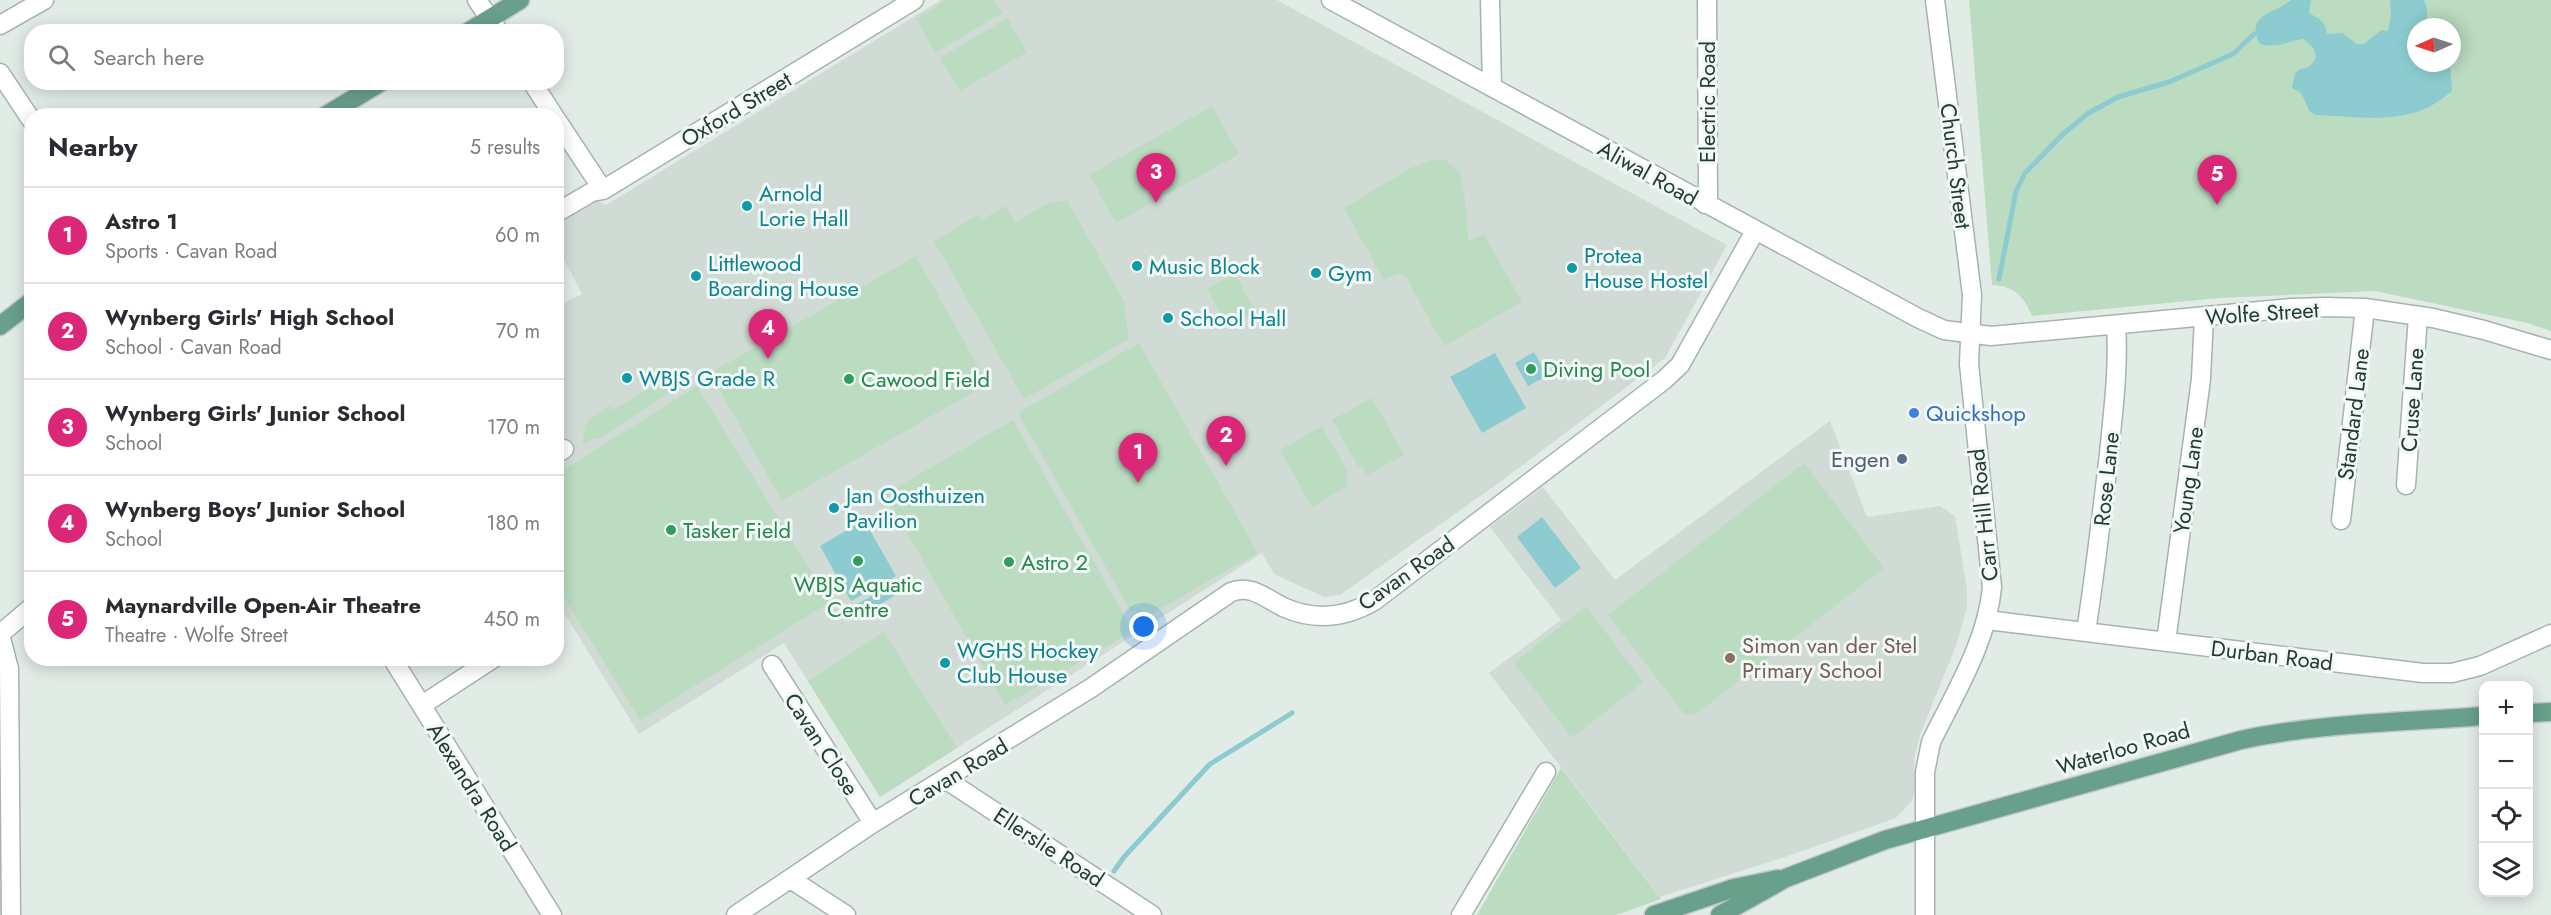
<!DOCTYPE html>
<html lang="en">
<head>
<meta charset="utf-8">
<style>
	body { margin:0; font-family:Jost,sans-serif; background:#f2f2f3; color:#2b2b33 }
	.controls { position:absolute; right:18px; bottom:18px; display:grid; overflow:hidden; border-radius:12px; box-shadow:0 3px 15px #0003 }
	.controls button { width:54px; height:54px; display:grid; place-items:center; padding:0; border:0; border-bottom:2px solid #e1e1e2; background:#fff; color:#2b2b33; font:30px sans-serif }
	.compass { position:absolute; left:2407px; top:18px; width:54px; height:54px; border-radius:50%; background:#fff; box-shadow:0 3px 15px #0003; rotate:267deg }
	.you { position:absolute; left:1144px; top:627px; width:21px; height:21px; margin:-15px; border:4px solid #fff; border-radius:50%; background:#1a73e8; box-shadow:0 0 0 9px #1a73e833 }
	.badge { display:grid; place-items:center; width:39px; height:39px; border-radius:50%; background:#db2777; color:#fff; font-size:20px; font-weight:700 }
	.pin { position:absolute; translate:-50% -50px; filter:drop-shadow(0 2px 3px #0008) }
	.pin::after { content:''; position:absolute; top:32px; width:21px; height:18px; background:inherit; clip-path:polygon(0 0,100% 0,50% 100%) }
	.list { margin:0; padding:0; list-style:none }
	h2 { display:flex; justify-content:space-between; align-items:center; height:78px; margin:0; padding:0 24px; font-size:26px }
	h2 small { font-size:20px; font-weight:400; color:#7c7c81 }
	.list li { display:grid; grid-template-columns:39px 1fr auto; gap:18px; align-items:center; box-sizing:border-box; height:96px; padding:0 24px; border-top:2px solid #e1e1e2 }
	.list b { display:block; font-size:22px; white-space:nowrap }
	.list p { margin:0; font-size:20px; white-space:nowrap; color:#7c7c81 }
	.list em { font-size:20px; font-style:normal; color:#7c7c81 }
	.icon { flex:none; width:33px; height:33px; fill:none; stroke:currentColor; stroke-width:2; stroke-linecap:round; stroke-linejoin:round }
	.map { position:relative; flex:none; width:2551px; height:915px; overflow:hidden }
	.search { position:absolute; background:#fff; box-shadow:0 3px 15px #0003; left:24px; top:24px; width:540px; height:66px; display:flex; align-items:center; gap:15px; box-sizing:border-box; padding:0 21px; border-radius:24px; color:#7c7c81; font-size:22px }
	.panel { position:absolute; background:#fff; box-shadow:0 3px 15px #0003; left:24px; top:108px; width:540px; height:558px; border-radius:24px }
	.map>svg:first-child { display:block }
</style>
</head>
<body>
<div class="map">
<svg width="2551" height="915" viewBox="0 0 2551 915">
	<rect width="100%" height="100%" fill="#e2ece6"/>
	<path fill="#d0dbd5" d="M941,0H1277L1727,245L1665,358L1496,485L1340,595L1324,597L1274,574L1262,553L880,797L784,643L639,734L560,606L557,608V466L569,459L557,436V307L582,294L557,246V223L595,200L606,205Z
		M1830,421L1867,517L1940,506L1955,516L1967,589V607L1957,643L1920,735L1914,760L1915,790L1912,801L1896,818L1785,857L1660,897L1489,673L1561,620L1490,527L1543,487L1615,580Z
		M0,671L2,915H0Z"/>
	<path fill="#bbdcc1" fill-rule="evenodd" d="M947,0H994L1002,13L935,53L916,19Z
		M1969,0H2551V331L2527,323L2375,291L2220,298L2032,316C2024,296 2014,286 1992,285ZM2416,27H2452V63H2416Z
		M1007,18L1027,52L960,91L940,58Z
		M1212,106L1239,154L1116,223L1089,175Z
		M1432,160H1445L1460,172L1465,199L1468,242L1484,234L1522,302L1444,346L1406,277L1398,273L1384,280L1344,208L1411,168Z
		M1067,200L1124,301L1129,339L1024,399L934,241L978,215L981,220L1006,206L1015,222L1049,203Z
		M916,256L988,384L782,501L710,373Z
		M1234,273L1256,312L1229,328L1207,289Z
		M1139,343L1258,553L1137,622L1018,413Z
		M663,380L670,392L601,438H595L582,445L585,426L589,420L610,406L613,410Z
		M697,386L830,602L640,720L557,586V474Z
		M1372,398L1404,455L1367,475L1362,465L1358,466L1332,420Z
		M1013,420L1133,631L1005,705L885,494Z
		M1322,426L1348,472L1345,474L1348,486L1312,507L1280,450Z
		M1804,463L1884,568L1696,714L1685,715L1608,615Z
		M1586,606L1643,682L1572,738L1514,663Z
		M884,632L957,748L880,797L808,681Z
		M1561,768L1661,899L1616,915H1477Z"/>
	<path fill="#8ccbcf" d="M2291,0H2311L2309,13C2319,19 2326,21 2327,34L2342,33L2357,44H2364L2381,30L2388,31L2391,15L2390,0H2424L2427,8V19L2434,27H2416V63H2450L2452,91C2445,96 2437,103 2429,107C2393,124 2354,116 2316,115L2310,112L2301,93L2292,88L2295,73L2300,69C2309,68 2312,66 2316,57L2314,49L2304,39C2286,41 2279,49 2260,44C2244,15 2274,14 2291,0Z
		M1534,352L1547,376L1528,386L1515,363Z
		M1495,353L1526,408L1482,433L1450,377Z
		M1542,517L1581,568L1555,588L1517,537Z
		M864,520L896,576L851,601L820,546Z
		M899,580L904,590L860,616L854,606Z"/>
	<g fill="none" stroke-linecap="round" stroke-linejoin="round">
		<path stroke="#8ccbcf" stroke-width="5" d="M1999,279L2016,191L2025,173L2062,135L2087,114L2118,97L2169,82L2233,54L2254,34
			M1114,871L1124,857L1210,764L1292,713"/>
		<defs>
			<path id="minor" d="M477,0L499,32
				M1331,0L1918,318L1944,330L1991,336L2292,308L2325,307L2365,308L2433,318L2484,330L2551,350
				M1490,0L1492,87
				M0,25L44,0
				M0,73L32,121
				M532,82L554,116
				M556,119L603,190
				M1705,204L1708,198L1707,0
				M556,213L592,192L603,190L914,0
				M556,454L564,449
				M2406,485L2418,316
				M2341,520L2365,308
				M1987,620L2423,673H2452L2480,666L2551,634
				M2086,632C2095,573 2102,513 2109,454C2113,411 2119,368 2116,325
				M0,634L9,669L11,915
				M0,634L32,607
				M2166,642L2201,379L2204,317
				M392,658L552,915
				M772,665L873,823
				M422,705L494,658
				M945,779L1152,915
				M792,880L846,915
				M736,915L873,823L1091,688L1231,592C1251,584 1265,598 1283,607C1314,621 1345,618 1374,601L1664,380L1680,365L1755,231
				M1461,915L1546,772
				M1925,915V772L1931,742C1955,693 1987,642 1992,587L1969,364L1972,295L1935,0"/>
			<path id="major" d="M468,32L520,0
				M325,116L381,82
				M0,326L32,301
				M2528,713L2551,712
				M1654,915L1734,888L1778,879
				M1720,915L1786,878L1885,840L2241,740C2320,723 2403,722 2484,716"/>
		</defs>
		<use href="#minor" stroke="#a5b4ad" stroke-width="21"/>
		<use href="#major" stroke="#c1c8c6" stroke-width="21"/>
		<use href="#minor" stroke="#fff" stroke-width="18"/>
		<use href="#major" stroke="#68a08c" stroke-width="18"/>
	</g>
	<g fill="#0f9aa8" stroke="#f2f8f5" stroke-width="2">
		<circle cx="747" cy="206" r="6"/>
		<circle cx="1137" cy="266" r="6"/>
		<circle cx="1572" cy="268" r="6"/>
		<circle cx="1316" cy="273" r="6"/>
		<circle cx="696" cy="276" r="6"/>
		<circle cx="1168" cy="318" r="6"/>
		<circle cx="627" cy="378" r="6"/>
		<circle cx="834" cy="508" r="6"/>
		<circle cx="945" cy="663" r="6"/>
	</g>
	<g fill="#2e9e5b" stroke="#f2f8f5" stroke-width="2">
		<circle cx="1531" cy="369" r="6"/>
		<circle cx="849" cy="379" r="6"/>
		<circle cx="671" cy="530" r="6"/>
		<circle cx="858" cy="561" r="6"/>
		<circle cx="1009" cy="562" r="6"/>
	</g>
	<circle fill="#3f7fe0" stroke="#f2f8f5" stroke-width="2" cx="1914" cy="413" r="6"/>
	<circle fill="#5c6f8a" stroke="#f2f8f5" stroke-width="2" cx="1902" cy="459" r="6"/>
	<circle fill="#8d6e63" stroke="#f2f8f5" stroke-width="2" cx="1730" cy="658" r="6"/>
	<g text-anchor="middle" stroke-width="6" stroke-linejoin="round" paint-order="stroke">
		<g font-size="22" fill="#223c33" stroke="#f2f8f5">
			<text transform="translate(1707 102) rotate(-90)" y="8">Electric Road</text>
			<text transform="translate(736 109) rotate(-31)" y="8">Oxford Street</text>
			<text transform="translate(1956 166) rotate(83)" y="8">Church Street</text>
			<text transform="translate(1648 173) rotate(29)" y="8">Aliwal Road</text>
			<text transform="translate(2262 313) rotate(-4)" y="8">Wolfe Street</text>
			<text transform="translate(2412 400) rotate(-86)" y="8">Cruse Lane</text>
			<text transform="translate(2353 414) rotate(-83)" y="8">Standard Lane</text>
			<text transform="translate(2106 479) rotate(-84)" y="8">Rose Lane</text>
			<text transform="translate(2188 480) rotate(-82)" y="8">Young Lane</text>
			<text transform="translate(1983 515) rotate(-96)" y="8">Carr Hill Road</text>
			<text transform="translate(1406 573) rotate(-35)" y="8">Cavan Road</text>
			<text transform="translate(2272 655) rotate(7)" y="8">Durban Road</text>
			<text transform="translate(822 744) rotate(57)" y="8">Cavan Close</text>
			<text transform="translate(2123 748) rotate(-16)" y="8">Waterloo Road</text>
			<text transform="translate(958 772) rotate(-31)" y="8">Cavan Road</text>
			<text transform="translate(472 787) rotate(58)" y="8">Alexandra Road</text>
			<text transform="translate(1049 847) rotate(33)" y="8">Ellerslie Road</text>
		</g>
		<g font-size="22" fill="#0d838f" stroke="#f2f8f5" text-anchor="start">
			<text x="759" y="201">Arnold<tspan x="759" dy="25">Lorie Hall</tspan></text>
			<text x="1584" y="263">Protea<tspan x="1584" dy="25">House Hostel</tspan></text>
			<text x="708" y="271">Littlewood<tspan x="708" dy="25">Boarding House</tspan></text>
			<text x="1149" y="274">Music Block</text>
			<text x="1328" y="281">Gym</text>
			<text x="1180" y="326">School Hall</text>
			<text x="639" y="386">WBJS Grade R</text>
			<text x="846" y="503">Jan Oosthuizen<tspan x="846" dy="25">Pavilion</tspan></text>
			<text x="957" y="658">WGHS Hockey<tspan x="957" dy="25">Club House</tspan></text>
		</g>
		<g font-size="22" fill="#27864d" stroke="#f2f8f5" text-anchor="start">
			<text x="1543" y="377">Diving Pool</text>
			<text x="861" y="387">Cawood Field</text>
			<text x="683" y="538">Tasker Field</text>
			<text x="1021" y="570">Astro 2</text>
			<text x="858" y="592" text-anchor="middle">WBJS Aquatic<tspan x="858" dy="25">Centre</tspan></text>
		</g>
		<g font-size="22" fill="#366cbe" stroke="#f2f8f5" text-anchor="start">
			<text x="1926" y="421">Quickshop</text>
		</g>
		<g font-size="22" fill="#4e5e75" stroke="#f2f8f5" text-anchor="end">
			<text x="1890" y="467">Engen</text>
		</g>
		<g font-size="22" fill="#785e54" stroke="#f2f8f5" text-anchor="start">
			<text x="1742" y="653">Simon van der Stel<tspan x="1742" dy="25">Primary School</tspan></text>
		</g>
	</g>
</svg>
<div class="controls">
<button>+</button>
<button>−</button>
<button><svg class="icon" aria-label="locate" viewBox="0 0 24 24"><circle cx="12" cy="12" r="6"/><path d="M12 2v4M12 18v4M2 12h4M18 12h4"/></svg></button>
<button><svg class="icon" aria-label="layers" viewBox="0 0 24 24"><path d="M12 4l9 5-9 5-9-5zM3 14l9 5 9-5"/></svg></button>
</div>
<svg class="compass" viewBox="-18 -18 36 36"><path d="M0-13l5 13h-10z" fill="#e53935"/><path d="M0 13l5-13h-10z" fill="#7c7c81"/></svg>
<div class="you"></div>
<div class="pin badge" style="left:1138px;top:483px">1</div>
<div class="pin badge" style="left:1226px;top:466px">2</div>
<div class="pin badge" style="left:1156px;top:203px">3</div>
<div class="pin badge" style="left:768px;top:359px">4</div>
<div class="pin badge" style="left:2217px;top:205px">5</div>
<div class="search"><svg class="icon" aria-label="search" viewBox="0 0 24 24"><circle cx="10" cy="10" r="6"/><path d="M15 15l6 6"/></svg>Search here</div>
<section class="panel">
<h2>Nearby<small>5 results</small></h2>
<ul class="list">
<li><span class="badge">1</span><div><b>Astro 1</b><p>Sports · Cavan Road</p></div><em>60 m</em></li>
<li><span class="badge">2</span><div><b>Wynberg Girls' High School</b><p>School · Cavan Road</p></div><em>70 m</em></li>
<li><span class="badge">3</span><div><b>Wynberg Girls' Junior School</b><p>School</p></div><em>170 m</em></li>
<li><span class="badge">4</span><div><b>Wynberg Boys' Junior School</b><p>School</p></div><em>180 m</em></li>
<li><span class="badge">5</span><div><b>Maynardville Open-Air Theatre</b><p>Theatre · Wolfe Street</p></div><em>450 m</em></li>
</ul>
</section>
</div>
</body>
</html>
